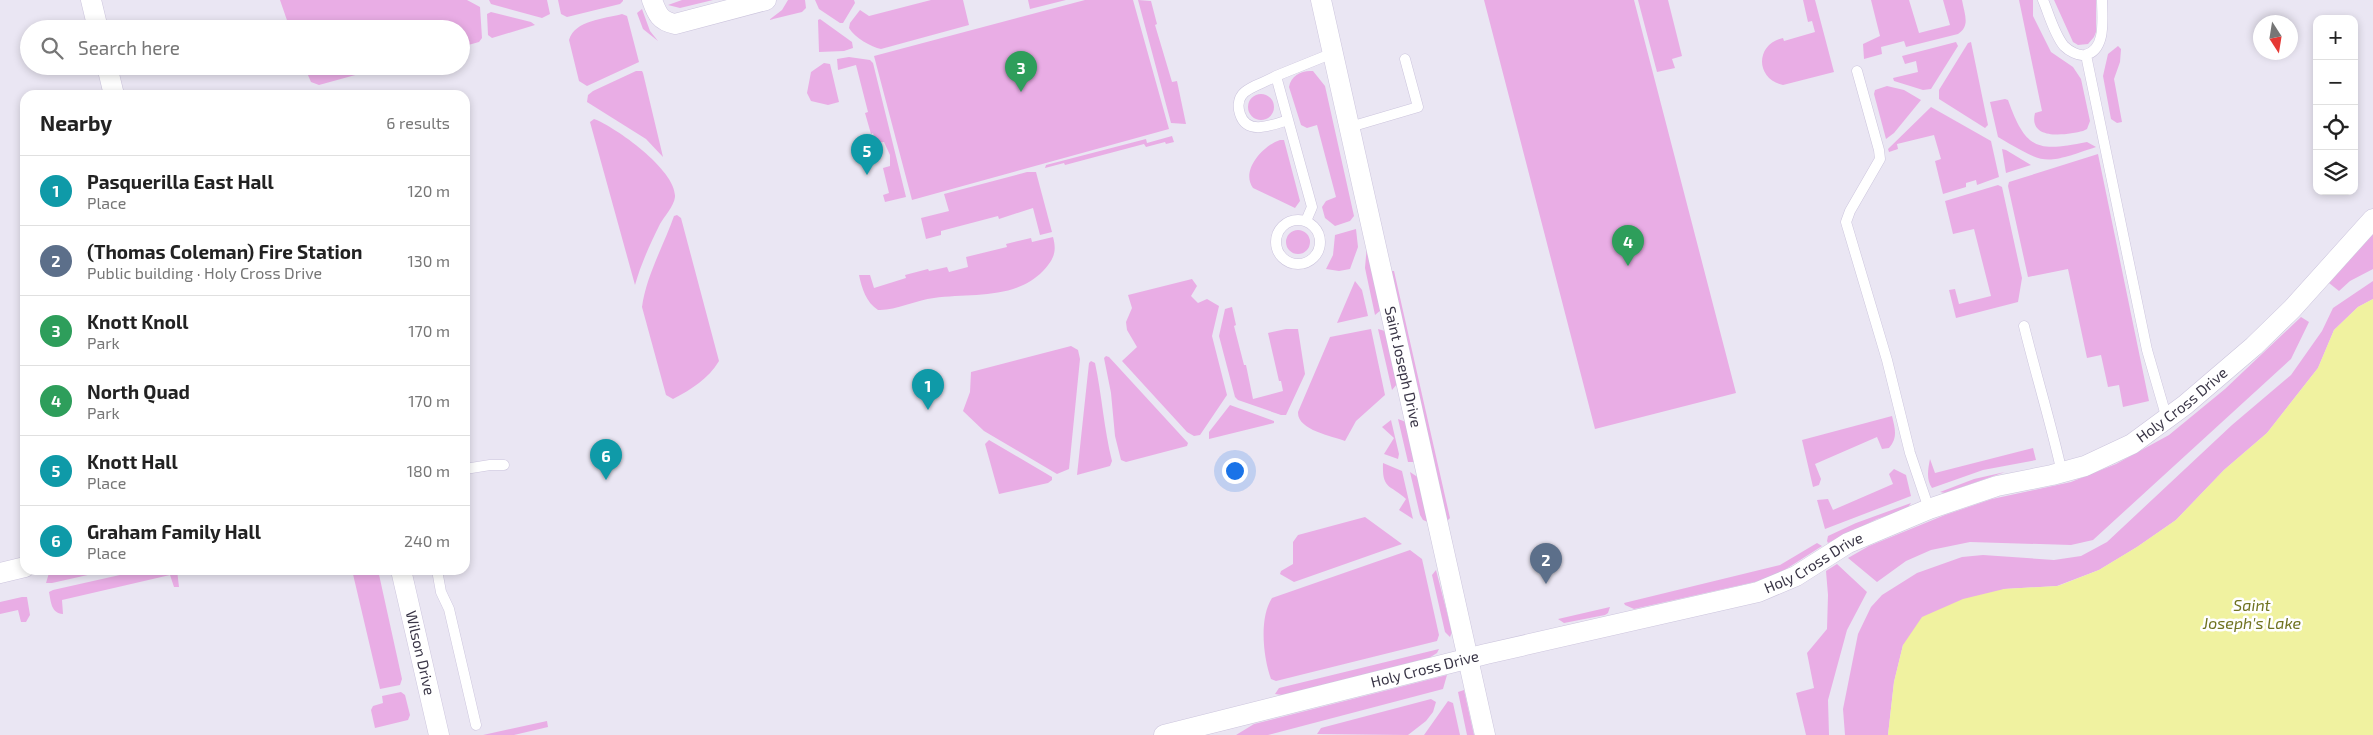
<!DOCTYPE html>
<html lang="en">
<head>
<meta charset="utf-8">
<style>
	body { margin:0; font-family:"Exo 2",sans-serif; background:#f6f6f6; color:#222 }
	.controls { position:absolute; right:15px; top:15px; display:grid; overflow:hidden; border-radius:10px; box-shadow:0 2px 8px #0003 }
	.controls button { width:45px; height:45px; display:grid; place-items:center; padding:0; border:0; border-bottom:1px solid #e0e0e0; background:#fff; color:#222; font:25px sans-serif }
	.compass { position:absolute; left:2253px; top:15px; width:45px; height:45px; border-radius:50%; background:#fff; box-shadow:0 2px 8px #0003; rotate:168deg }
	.you { position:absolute; left:1234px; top:470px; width:18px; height:18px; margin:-12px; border:4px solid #fff; border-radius:50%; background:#1a73e8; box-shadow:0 0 0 8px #1a73e833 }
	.badge { display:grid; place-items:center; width:32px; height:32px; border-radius:50%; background:#1149ff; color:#fff; font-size:16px; font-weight:700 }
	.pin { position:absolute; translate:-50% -41px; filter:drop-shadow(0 1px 2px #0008) }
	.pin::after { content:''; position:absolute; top:26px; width:18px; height:15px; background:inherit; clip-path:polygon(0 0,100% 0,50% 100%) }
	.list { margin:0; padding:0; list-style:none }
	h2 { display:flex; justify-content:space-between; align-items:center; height:65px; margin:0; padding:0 20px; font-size:21px }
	h2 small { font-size:16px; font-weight:400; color:#767676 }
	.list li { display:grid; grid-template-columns:32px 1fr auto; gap:15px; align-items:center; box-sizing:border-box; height:70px; padding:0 20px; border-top:1px solid #e0e0e0 }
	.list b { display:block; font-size:19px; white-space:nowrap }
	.list p { margin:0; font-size:16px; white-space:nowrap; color:#767676 }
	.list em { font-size:16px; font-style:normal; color:#767676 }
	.icon { flex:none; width:28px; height:28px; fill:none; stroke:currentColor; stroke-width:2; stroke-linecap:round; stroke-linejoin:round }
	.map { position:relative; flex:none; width:2373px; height:735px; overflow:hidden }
	.search { position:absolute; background:#fff; box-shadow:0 2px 8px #0003; left:20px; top:20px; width:450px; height:55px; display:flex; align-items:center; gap:12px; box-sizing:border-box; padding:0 18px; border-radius:28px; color:#767676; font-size:19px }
	.panel { position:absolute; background:#fff; box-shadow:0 2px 8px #0003; left:20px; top:90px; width:450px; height:485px; border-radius:15px }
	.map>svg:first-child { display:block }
</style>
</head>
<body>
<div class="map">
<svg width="2373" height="735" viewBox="0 0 2373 735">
	<rect width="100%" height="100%" fill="#eae6f3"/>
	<path fill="#e9ade5" d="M280,0H467L480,7L482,38L479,42L461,47V29H290Z
		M489,0H547L550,14L542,18L491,4Z
		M558,0H623V1L620,4L567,17L561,14Z
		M682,0H713L680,8L668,5Z
		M788,0H805L806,8L802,12L769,20L782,10Z
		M815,0H854L855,3L843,23H840L819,9Z
		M931,0H963L969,25L881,49C871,47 855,38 849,28L850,23L860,10L869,16Z
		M1028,0H1066L1030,9Z
		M1085,0H1133L1169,129L912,200L874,56Z
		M1138,0L1151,1L1157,24L1155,25L1172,82L1177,81L1186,124L1171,123Z
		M1484,0H1634L1736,393L1595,429Z
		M1638,0H1668L1682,56L1672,59L1675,68L1657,72Z
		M1803,0H1815L1834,72L1783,85C1755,79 1755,44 1783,38L1784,41L1815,32L1812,21L1808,22Z
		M1871,0H1909L1919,33L1950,25L1943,0H1962C1964,13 1971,26 1958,34L1906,47L1904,41L1881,47L1882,54L1864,59L1863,44L1880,36Z
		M2019,0H2033V16L2051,52L2073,67L2081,79L2090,121L2087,129L2083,131C2067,135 2028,141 2035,113L2042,111Z
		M2054,0H2096V32L2094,37L2088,44L2078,45L2073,42Z
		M642,9L650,31L658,41L643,29L637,13Z
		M491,12L531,22L535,25L492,38L488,35L487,14Z
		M622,14L627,16L639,62L587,86L579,81L569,40C575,20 604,19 622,14Z
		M820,19L852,42L853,48L844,51L819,52L818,20Z
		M1956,42L1958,46L1931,89L1923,90L1894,81L1893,78L1918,72L1916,61L1905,64L1902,56Z
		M1971,42L1988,125L1985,128L1939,99V90L1968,43Z
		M2118,46L2121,49L2120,62L2114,79L2122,122L2117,123L2111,119L2103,76L2108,54Z
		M849,57L870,60L873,63L906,197L885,202L883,195L889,193L883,168L890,166V155L884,142L876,143L873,133L871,134L865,113L868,112L856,65L838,70L837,59Z
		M824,63L830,64L839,102L828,105L811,101L807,93L811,72Z
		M304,66H388L319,85L311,82Z
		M636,71H642L643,73L663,157L646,139L587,102L588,95L593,91Z
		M1313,71L1325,86L1354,216L1350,221L1335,226L1325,218L1322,207L1326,201L1336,197L1317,125L1307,128L1301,125L1289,87C1291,75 1302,70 1313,71Z
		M1887,86L1904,90L1921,100L1894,133L1886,139L1874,94L1875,90Z
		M1248 107a13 13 0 1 1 26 0a13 13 0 1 1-26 0Z
		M2005,99L2008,100C2026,150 2037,152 2087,142L2096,147C2043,165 2046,165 1998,137L1990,102Z
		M1931,107L1991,141L1999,177L1977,185L1976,180L1966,183V187L1943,194L1935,161L1941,159L1934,135L1897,144L1898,149L1889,152L1888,149Z
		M594,119C616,127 677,171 675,197C674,206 664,217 660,224C650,244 641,264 635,285L590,122Z
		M1172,136L1174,142L1166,144L1165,142L1146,147L1144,144L1065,165L1064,163L1045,168L1046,165L1146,139L1147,143Z
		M1280,140H1284L1300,201L1295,208L1253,188C1240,170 1264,145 1280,140Z
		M2002,149L2006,150L2031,165L2006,173Z
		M2098,154L2149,401L2123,407L2119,385L2108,387L2101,355L2087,358L2068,269L2028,277L2008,186L2009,182Z
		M1027,172H1036L1052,232L1040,235L1033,208L999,219L998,216L941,231V235L926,239L921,218L949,211L944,194Z
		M1998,185L2002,187L2022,278L2018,302L1956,318L1949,290L1955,289L1959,304L1991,296L1974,229L1953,234L1945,201Z
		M677,215L681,218L719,361C708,379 692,389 673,399L666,395L642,307C646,276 664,245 674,216Z
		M1356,229L1358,247L1350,269L1339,271L1326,269L1333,255L1335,235Z
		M1286 242a12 12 0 1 1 24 0a12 12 0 1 1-24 0Z
		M2373,234V269L2350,281L2339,291L2329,283Z
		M1053,237C1057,252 1054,259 1043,271C1015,300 971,293 934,298C916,300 894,311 878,310C866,302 862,289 859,275H870L874,288L906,278L905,275L928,269L929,271L947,267L949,272L968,267L966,257L1007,247L1006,244L1031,238L1032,242Z
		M1367,244L1381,310L1375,315L1365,268Z
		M1391,271H1394L1450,518L1447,521Z
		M1192,279L1197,286L1191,296L1198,303L1207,299L1219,306L1212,336L1227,395L1200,435L1194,436L1187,432L1122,361L1137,347L1127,330L1126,322L1132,308L1128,295Z
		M1355,281L1362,290L1368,316L1337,323Z
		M2373,281V299L2358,307L2334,330L2318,368L2267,433L2224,470L2176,520L2137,547L2099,570L2057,586L2004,589L1903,645L1894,682L1888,735H1845L1843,709L1858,634L1871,607L1882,595L1917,573L1962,557L1983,555L2054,560L2081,556L2107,542L2232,425L2291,375L2322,331L2333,308Z
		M1232,307L1236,325L1234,326L1244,365H1246L1253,399L1283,391L1281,381H1279L1268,333L1286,329H1298L1305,374L1286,415H1281L1238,400L1235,397L1219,336L1225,309Z
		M2301,317L2309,322L2291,359L2093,540L2071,545L1970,542L1931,550L1906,561L1877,582L1848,558L1869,546L1945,515L1992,499L2071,482L2116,464L2169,435L2225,389Z
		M1371,329L1385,395L1356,421L1345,441C1332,436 1297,430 1298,412L1330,337Z
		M1378,329L1385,331L1397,384L1392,390Z
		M1071,346L1078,350L1080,359L1069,469L1057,474L984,431L963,411L970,392L971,372Z
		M1106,356L1109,357L1188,443L1187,446L1126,462L1121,460L1115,436L1111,393L1104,358Z
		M1091,361L1095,363C1102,396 1104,429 1112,461L1110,466L1077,475L1089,363Z
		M1230,405L1274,421V423L1209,439V432Z
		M1892,416C1895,428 1898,438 1889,448L1882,449L1877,437L1815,464L1821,479L1819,485L1813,487L1802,440Z
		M1398,419L1406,422L1414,462H1408Z
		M1391,420L1399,454L1398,459L1384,454L1394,438L1382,427Z
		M989,440L1052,477V480L1048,483L999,494L985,444Z
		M2033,448L2036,460L1983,470L1932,488C1926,479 1928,469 1930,459L1935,473Z
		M1383,463L1402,471L1413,519L1399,510L1406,499C1390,484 1382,490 1383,463Z
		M1894,469L1906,475L1911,496L1825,529L1817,500L1828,499L1833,510L1893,484L1889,474Z
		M1410,472L1419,478L1428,522L1423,520L1420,515Z
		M2005,472L1945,493L1940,492L1974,479Z
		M1911,503L1907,509L1877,519L1828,543L1827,541L1828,536L1856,523Z
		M1365,517L1402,544L1294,582L1280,574L1281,571L1293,564V542L1298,535Z
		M1817,543L1822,546L1783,571L1759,581L1634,609L1625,605L1624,603L1780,565Z
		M1410,550L1422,559L1439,635L1437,641L1276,681L1271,679C1263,657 1259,618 1272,598Z
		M1837,564L1867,592L1847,630L1828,700L1829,735H1806L1796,693L1814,688L1807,653L1827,629L1828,595L1826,571Z
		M56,570H110L52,583H46L49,573Z
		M142,570H177L179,587H174L170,575L62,600L63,614C51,613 51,602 49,592L53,590Z
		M352,570H378L402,679L400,685L380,689Z
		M1436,570L1452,632L1450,637L1445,632L1432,575Z
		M22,597H27L30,615L26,622H21L18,610L0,614V602Z
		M1610,607L1608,613L1605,615L1564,623L1558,619Z
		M1439,649L1437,653L1429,658L1282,695L1275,694L1279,688Z
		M1447,675L1443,689L1268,735H1236L1254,724Z
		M1464,690L1474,735H1467L1458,692Z
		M401,692L405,695L410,715L408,720L375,728L371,710L373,706L383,703L382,696Z
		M1431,699L1436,702L1433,712L1426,721L1408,735L1317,734L1321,728Z
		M1448,701L1453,703L1460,735H1424Z
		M547,721L548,727L514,735H483Z"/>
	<path fill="#f0f2a0" d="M2373,299V735H1888L1894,682L1903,645L1922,617L1963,599L2004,589L2058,586L2099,570L2137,547L2176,520L2224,470L2267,433L2318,368L2334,330L2358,307Z"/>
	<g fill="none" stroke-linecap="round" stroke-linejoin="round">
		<defs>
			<path id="service" d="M2043,0C2049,14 2054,34 2064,46C2069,51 2078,56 2085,55C2107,50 2102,17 2102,0
				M2086,55L2147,350L2167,419
				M1857,71L1879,150L1880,159L1850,211L1846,222L1887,360L1910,453L1929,509
				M1276,76C1267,82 1247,87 1242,95C1238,100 1238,108 1240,114C1247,136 1272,125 1288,120
				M1350,127L1418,107L1405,59
				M1276 242a22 22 0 1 1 44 0a22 22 0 1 1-44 0Z
				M1306,221L1312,207L1276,76L1333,53
				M2024,326C2036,375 2051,423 2062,473
				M465,469L490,465H504
				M437,570L441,592L449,609L476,725"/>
			<g id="minor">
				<path d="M91,0L98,29"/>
				<path d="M652,0C657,14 660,21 675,24L766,0"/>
				<path id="s1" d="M1321,0L1485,735"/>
				<path d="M107,66L114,95"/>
				<path id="s2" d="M401,570L439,735"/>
				<path d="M0,573L25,567"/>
				<path id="s3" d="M1164,735L1486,654L1758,592L1796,576L1848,543L1929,509L1997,486L2052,475L2085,466L2132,444L2185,405L2254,346L2292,309L2373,219"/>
			</g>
		</defs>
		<use href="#service" stroke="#ccc5dd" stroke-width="11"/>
		<use href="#minor" stroke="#ccc5dd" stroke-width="21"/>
		<use href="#service" stroke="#fff" stroke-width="10"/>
		<use href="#minor" stroke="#fff" stroke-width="20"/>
	</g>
	<g text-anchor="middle" stroke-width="5" stroke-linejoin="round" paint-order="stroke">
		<g font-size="15" fill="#393546" stroke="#fff">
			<text dy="5" stroke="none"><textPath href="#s1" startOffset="376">Saint Joseph Drive</textPath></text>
			<text dy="5" stroke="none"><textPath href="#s3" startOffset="1079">Holy Cross Drive</textPath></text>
			<text dy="5" stroke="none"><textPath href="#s3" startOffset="674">Holy Cross Drive</textPath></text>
			<text dy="5" stroke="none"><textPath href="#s2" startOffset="85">Wilson Drive</textPath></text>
			<text dy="5" stroke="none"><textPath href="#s3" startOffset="269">Holy Cross Drive</textPath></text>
		</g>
		<g font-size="16" font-style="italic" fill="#707321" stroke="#fff">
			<text x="2252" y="611">Saint<tspan x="2252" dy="18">Joseph's Lake</tspan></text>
		</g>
	</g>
</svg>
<div class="controls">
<button>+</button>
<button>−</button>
<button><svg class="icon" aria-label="locate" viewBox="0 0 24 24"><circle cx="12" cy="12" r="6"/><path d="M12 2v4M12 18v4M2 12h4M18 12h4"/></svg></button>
<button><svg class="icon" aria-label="layers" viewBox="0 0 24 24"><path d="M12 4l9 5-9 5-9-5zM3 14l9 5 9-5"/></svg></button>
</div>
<svg class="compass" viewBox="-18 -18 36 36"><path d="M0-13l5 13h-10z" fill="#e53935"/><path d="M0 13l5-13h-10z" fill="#767676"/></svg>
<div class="you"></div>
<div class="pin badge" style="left:928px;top:410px;background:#0f9aa8">1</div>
<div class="pin badge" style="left:1546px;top:584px;background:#5c6f8a">2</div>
<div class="pin badge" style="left:1021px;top:92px;background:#2e9e5b">3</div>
<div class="pin badge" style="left:1628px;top:266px;background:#2e9e5b">4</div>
<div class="pin badge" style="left:867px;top:175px;background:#0f9aa8">5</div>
<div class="pin badge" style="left:606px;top:480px;background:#0f9aa8">6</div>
<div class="search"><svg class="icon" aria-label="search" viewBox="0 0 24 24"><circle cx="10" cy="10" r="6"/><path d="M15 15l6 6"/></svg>Search here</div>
<section class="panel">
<h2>Nearby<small>6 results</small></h2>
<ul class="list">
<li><span class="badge" style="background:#0f9aa8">1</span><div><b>Pasquerilla East Hall</b><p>Place</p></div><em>120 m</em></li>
<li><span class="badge" style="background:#5c6f8a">2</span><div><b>(Thomas Coleman) Fire Station</b><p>Public building · Holy Cross Drive</p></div><em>130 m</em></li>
<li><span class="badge" style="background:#2e9e5b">3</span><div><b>Knott Knoll</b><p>Park</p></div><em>170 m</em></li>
<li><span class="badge" style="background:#2e9e5b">4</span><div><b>North Quad</b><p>Park</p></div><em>170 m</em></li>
<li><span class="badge" style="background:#0f9aa8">5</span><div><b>Knott Hall</b><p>Place</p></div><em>180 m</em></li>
<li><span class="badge" style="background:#0f9aa8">6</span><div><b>Graham Family Hall</b><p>Place</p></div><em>240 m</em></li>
</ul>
</section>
</div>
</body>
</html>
